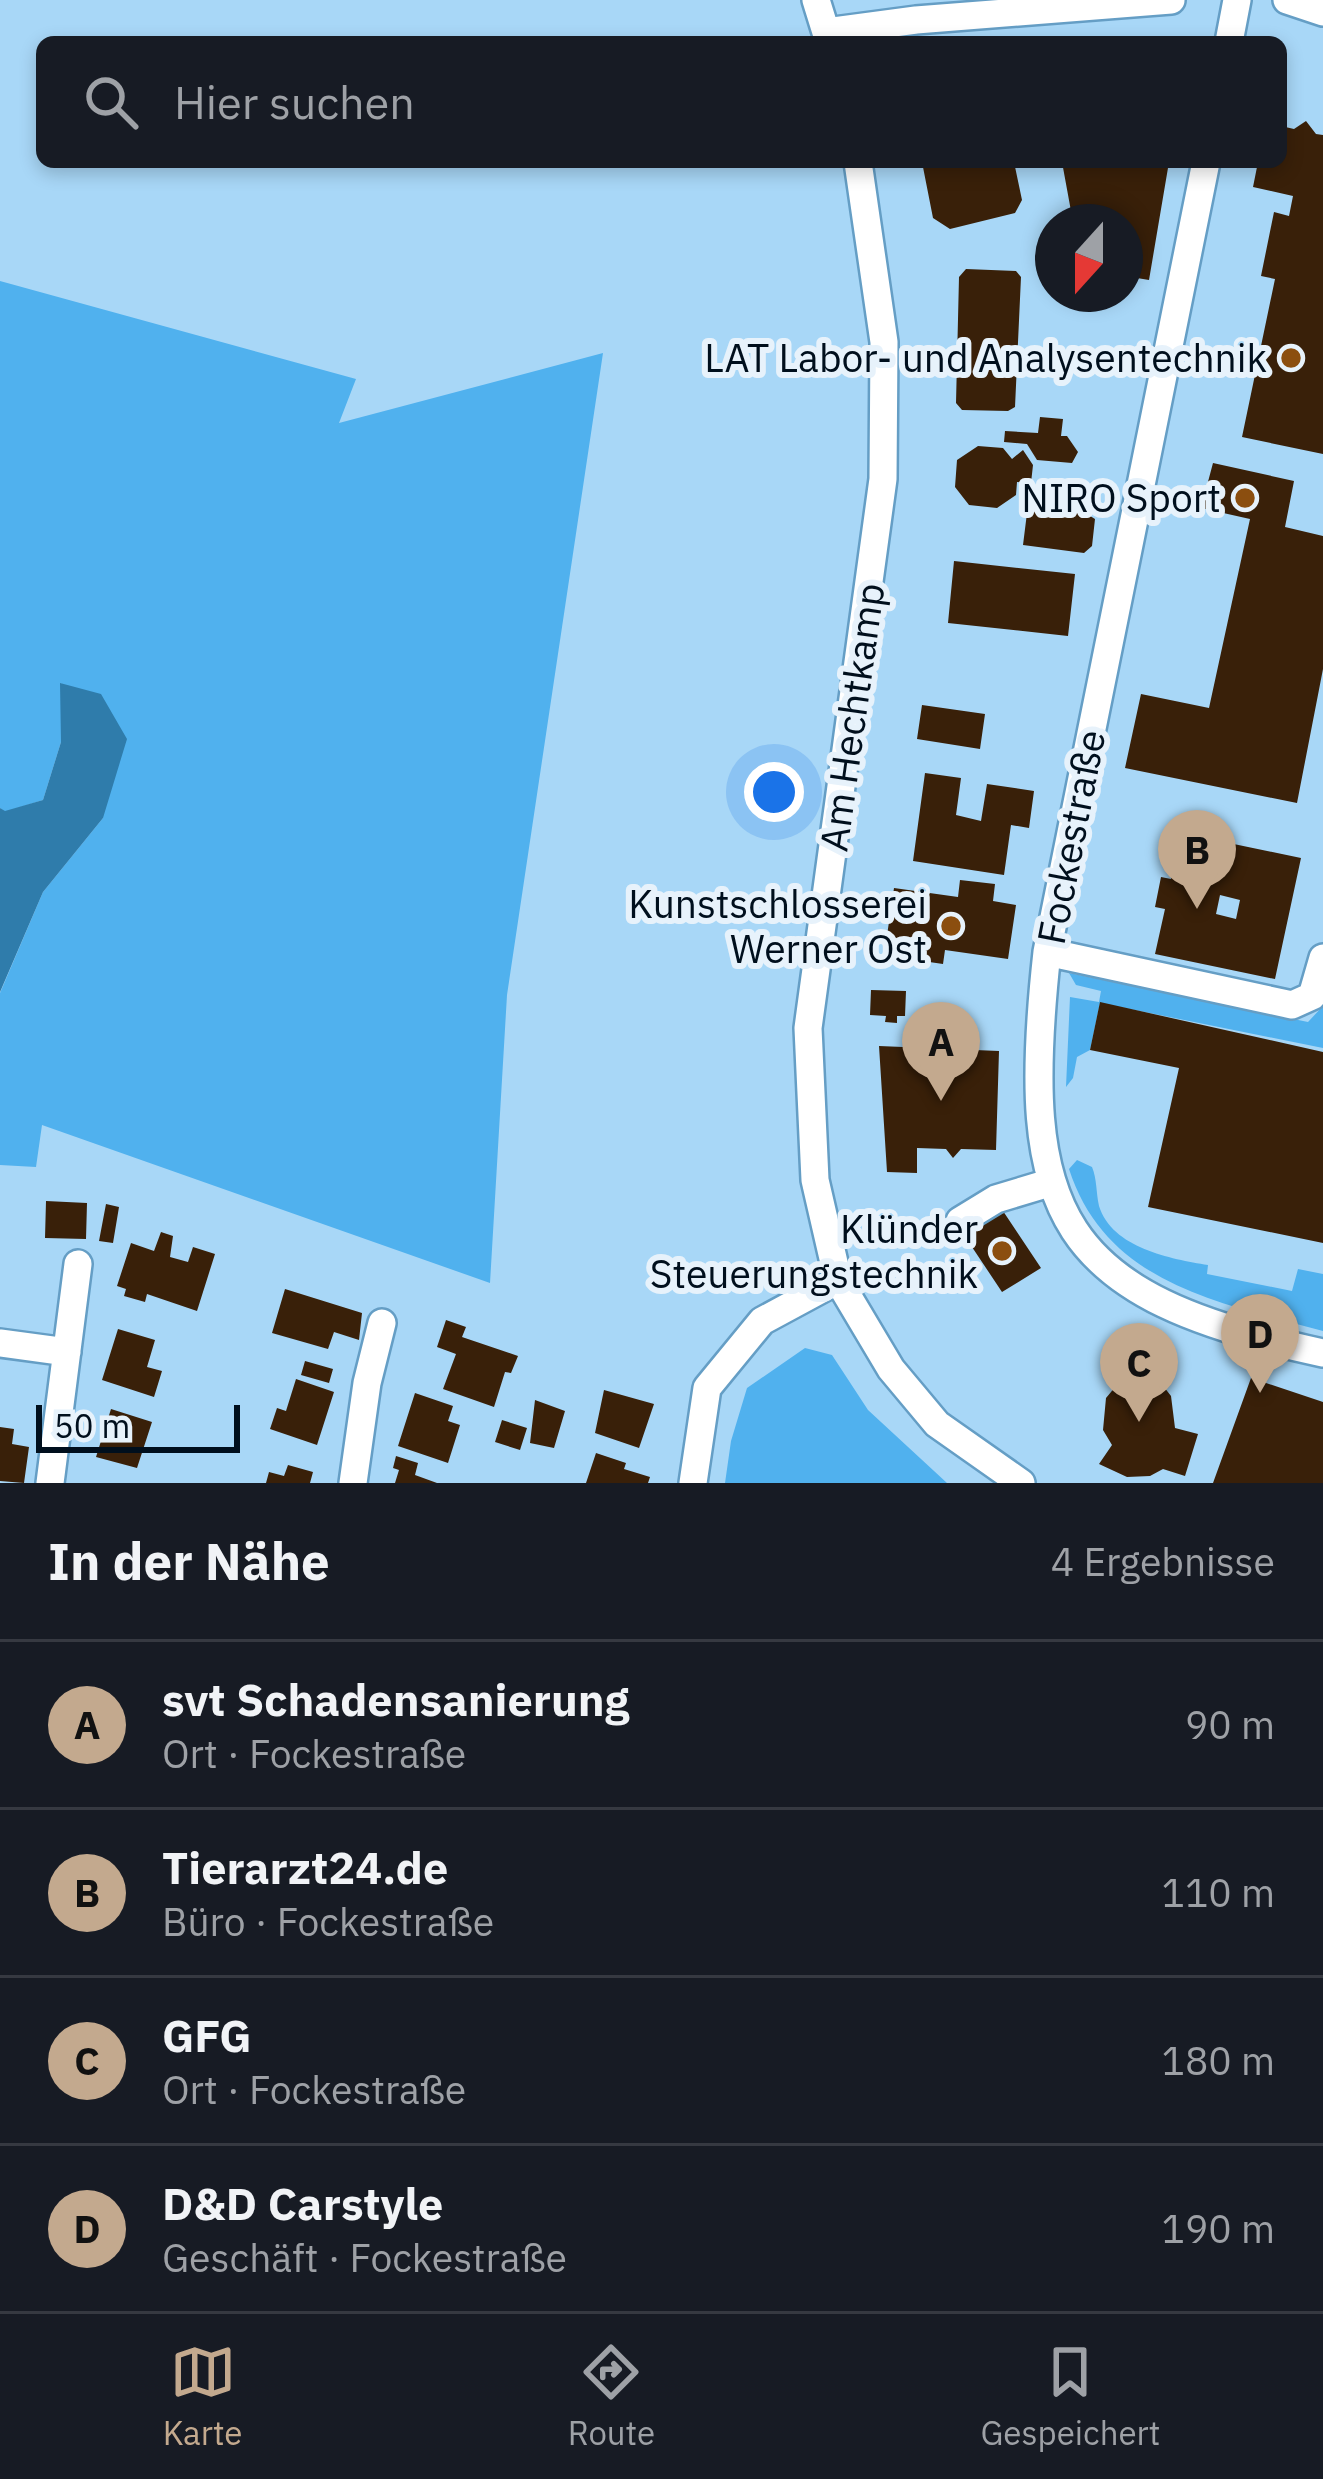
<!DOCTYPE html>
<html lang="de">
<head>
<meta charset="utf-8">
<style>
	body { margin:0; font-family:"IBM Plex Sans",sans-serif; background:#242831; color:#f1f3f6 }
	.compass { position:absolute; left:1035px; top:204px; width:108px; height:108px; border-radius:50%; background:#171b24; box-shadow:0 6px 18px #0003; rotate:201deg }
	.scale { position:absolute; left:36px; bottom:30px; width:204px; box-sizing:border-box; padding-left:12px; border:6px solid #000f1d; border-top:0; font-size:33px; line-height:42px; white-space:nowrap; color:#000f1d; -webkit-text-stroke:9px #e7f2fb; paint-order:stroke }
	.you { position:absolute; left:774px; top:792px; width:42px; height:42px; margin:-30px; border:9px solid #fff; border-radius:50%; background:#1a73e8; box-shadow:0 0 0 18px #1a73e833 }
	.badge { display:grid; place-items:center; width:78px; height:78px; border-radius:50%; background:#c3a98e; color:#111; font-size:39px; font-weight:700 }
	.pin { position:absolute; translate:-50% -99px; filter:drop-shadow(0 3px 6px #0008) }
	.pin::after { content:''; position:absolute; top:63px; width:42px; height:36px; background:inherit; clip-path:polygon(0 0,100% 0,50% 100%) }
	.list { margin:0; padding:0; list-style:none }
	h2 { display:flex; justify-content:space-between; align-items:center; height:156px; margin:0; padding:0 48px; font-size:51px }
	h2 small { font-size:39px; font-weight:400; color:#9ea1a6 }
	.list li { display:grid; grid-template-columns:78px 1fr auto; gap:36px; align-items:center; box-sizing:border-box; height:168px; padding:0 48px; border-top:3px solid #363941 }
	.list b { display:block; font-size:45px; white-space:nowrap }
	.list p { margin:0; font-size:39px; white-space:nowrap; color:#9ea1a6 }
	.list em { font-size:39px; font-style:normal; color:#9ea1a6 }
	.icon { flex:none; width:66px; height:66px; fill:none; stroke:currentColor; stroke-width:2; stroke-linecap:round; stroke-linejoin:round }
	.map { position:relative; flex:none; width:1323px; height:1483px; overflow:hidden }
	.search { position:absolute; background:#171b24; box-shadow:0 6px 18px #0003; left:36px; right:36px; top:36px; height:132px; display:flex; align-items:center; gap:30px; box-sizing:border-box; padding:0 42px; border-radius:18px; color:#9ea1a6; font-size:45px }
	.sheet { height:828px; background:#171b24 }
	nav { display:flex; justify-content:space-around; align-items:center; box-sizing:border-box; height:168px; border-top:3px solid #363941; background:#171b24; font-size:33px; color:#9ea1a6 }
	nav a { display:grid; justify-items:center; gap:6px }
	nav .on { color:#c3a98e }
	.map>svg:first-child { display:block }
</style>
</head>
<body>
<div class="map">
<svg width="1323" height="1483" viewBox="0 0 1323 1483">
	<rect width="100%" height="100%" fill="#a8d7f7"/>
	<path fill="#50b1ee" d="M0,281L356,379L339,423L603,353L507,995L490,1283L42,1125L36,1167L0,1165V993L43,892L103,818L61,683V742L43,800L5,812L0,808Z
		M1069,973L1308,1022L1323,1006V1048L1100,1003L1090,1050L1077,1057L1073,1078L1066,1087L1070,997L1099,1002L1101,991L1076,985Z
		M1077,1160L1092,1167C1097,1179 1096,1192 1099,1206C1112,1248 1171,1259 1208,1265L1207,1274L1292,1291L1298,1269L1323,1274V1331C1220,1303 1106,1284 1069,1169Z
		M805,1348L832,1355L868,1410L947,1483H725L731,1441L747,1388Z"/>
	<path fill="#2f7cab" d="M60,683L101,694L127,739L103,818L43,892L0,992V808L5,811L43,800L61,742Z"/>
	<path fill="#392009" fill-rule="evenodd" d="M1306,121L1316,134L1323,135V454L1242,437L1275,279L1261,276L1274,212L1289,216L1293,196L1253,187L1258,162H1281V126L1294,129Z
		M922,162H1014L1022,200L1015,213L950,229L933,218Z
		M1062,162H1169L1149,280L1125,276V222H1073Z
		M966,269L1016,271L1021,277L1015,407L1008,411L962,410L956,403L959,277Z
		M1040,417L1063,419L1061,436H1067L1078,452L1072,463L1037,460L1027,444L1004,442L1005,431L1038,433Z
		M978,446L1003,448L1012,459L1023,450L1033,465L1031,483L1017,482L1016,495L997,508L969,505L955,487L957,460Z
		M1213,463L1294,481L1285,527L1323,536V669L1297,803L1125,768L1141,694L1209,708L1250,519L1201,508Z
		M1034,508L1087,514L1095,519L1092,546L1084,553L1023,545L1027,513Z
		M954,561L1075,574L1068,636L948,623Z
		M922,705L985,714L980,749L917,739Z
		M925,773L961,778L956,815L981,821L987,784L1034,791L1029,828L1011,825L1004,875L913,861Z
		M1181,833L1301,858L1275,979L1155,954L1165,909L1155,907L1161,877L1171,879ZM1220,895L1240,900L1236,919L1216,914Z
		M960,880L995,884L993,901L1016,905L1008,959L945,950L943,964L902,958L903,952L885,949L894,888L958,897Z
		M871,990L906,991L905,1016H897V1023L885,1022L886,1016L870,1015Z
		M1100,1002L1323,1052V1243L1148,1207L1179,1068L1090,1050Z
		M879,1046L999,1051L996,1150L961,1149L953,1158L946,1149L917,1148V1173L887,1172Z
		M46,1201L87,1203L86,1239L45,1238Z
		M106,1204L119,1207L113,1243L99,1241Z
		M1001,1208L1041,1268L1002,1292L962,1232Z
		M161,1232L173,1236L170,1257L188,1262L193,1247L215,1254L197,1311L147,1294L145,1302L124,1296L126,1289L117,1286L131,1243L154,1251Z
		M285,1289L362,1313L359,1340L334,1332L328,1349L272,1333Z
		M446,1320L466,1327L462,1337L518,1356L511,1373L505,1372L494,1407L443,1389L456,1354L437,1347Z
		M118,1329L155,1340L147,1367L162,1371L154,1397L102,1380Z
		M305,1361L333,1369L329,1383L301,1375Z
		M1138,1378L1164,1387L1171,1396L1175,1428L1198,1434L1185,1476L1163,1469L1150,1476L1127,1477L1099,1464L1112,1445L1103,1430L1106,1398L1116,1386Z
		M1251,1378L1323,1402V1483H1213Z
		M296,1379L334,1392L317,1445L270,1429L277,1408L286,1411Z
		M604,1390L654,1404L639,1448L595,1433Z
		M415,1393L453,1406L448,1421L460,1425L448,1463L398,1446Z
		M535,1400L565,1411L554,1448L530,1443Z
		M111,1409L152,1422L137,1468L96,1457Z
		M502,1420L527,1428L520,1450L495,1442Z
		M0,1427L14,1429L12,1444L29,1447L24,1483L0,1481Z
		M596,1453L626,1463L624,1469L650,1477L648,1483H586Z
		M396,1456L418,1463L415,1475L437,1483H395L399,1470L393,1468Z
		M288,1465L313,1472L310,1483H266L269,1472L284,1476Z"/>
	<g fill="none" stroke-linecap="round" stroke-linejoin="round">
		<defs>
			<path id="minor" d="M816,0L829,42
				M1287,0L1323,12
				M826,32L916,20L1171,0
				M1229,42L1237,0
				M858,162L884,342L883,479L808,1028L815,1180L838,1280L891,1369L937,1424L1021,1483
				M1206,162L1047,952C1018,1216 1057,1296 1323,1353
				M1047,952L1292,1005L1312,996L1323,958
				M960,1221L996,1199L1049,1183
				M0,1343L67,1352
				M50,1483L78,1264
				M353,1483L367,1383L382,1323
				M693,1483L707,1388L762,1321L838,1280"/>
		</defs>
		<use href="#minor" stroke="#659ec5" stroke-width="32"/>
		<use href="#minor" stroke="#fff" stroke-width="27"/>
	</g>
	<g fill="#8b4e0f" stroke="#e7f2fb" stroke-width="4.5">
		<circle cx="1291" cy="358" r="12"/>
		<circle cx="1245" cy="498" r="12"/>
		<circle cx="951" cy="926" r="12"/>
		<circle cx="1002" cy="1251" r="12"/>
	</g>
	<g text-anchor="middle" stroke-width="12" stroke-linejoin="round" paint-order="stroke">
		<g font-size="39" fill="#000f1d" stroke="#e7f2fb" text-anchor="end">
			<text x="1267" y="372">LAT Labor- und Analysentechnik</text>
			<text x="1221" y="512">NIRO Sport</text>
			<text x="927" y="918">Kunstschlosserei<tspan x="927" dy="45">Werner Ost</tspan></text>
			<text x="978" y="1243">Klünder<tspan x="978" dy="45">Steuerungstechnik</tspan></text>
		</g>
		<g font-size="39" fill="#000f1d" stroke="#e7f2fb">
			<text transform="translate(852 717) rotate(-82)" y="14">Am Hechtkamp</text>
			<text transform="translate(1071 837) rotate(-79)" y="14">Fockestraße</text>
		</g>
	</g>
</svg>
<svg class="compass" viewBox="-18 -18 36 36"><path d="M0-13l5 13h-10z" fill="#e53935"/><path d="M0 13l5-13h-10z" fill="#9ea1a6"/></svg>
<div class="scale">50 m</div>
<div class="you"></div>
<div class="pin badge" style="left:941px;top:1101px">A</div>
<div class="pin badge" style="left:1197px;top:909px">B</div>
<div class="pin badge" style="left:1139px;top:1422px">C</div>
<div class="pin badge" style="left:1260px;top:1393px">D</div>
<div class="search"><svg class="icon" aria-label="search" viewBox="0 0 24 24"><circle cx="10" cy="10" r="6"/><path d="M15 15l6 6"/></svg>Hier suchen</div>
</div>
<section class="sheet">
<h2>In der Nähe<small>4 Ergebnisse</small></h2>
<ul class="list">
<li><span class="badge">A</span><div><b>svt Schadensanierung</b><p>Ort · Fockestraße</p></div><em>90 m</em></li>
<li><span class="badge">B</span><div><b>Tierarzt24.de</b><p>Büro · Fockestraße</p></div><em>110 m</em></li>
<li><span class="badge">C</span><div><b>GFG</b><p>Ort · Fockestraße</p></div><em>180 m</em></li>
<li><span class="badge">D</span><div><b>D&amp;D Carstyle</b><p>Geschäft · Fockestraße</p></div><em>190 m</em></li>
</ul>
</section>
<nav>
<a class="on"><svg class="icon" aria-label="map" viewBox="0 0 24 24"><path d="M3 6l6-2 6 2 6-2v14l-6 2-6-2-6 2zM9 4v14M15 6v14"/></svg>Karte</a>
<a><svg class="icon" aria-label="directions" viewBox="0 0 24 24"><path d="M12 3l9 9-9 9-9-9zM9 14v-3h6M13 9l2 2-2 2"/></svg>Route</a>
<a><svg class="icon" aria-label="saved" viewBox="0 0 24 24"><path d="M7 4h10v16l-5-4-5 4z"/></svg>Gespeichert</a>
</nav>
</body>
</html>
